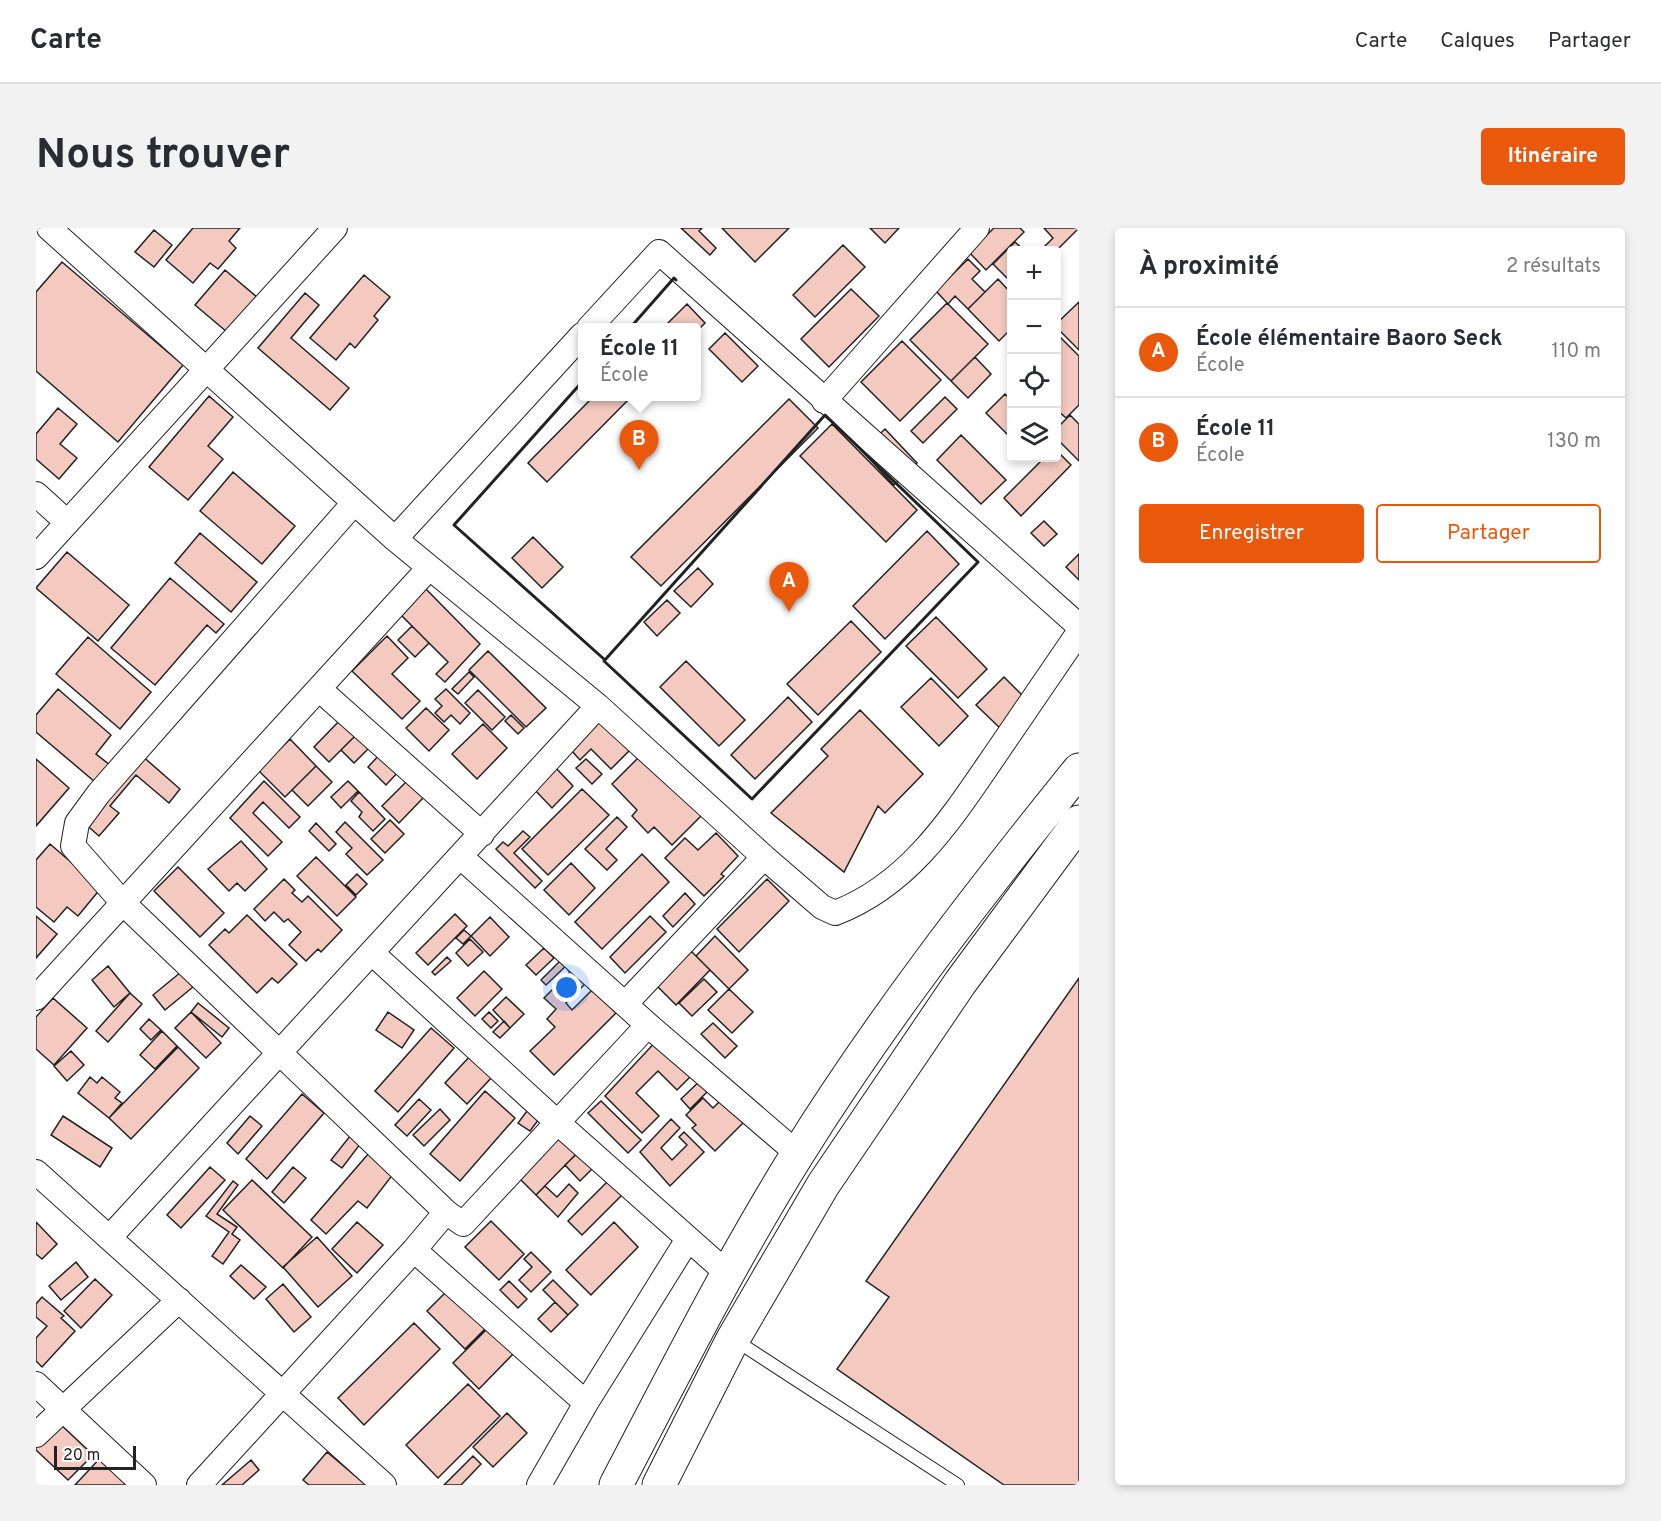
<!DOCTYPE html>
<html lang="fr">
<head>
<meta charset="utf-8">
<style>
	body { margin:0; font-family:Overpass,sans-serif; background:#f2f2f3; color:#2b2b33 }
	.controls { position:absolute; right:18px; top:18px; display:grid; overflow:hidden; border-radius:6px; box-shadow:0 3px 9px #0003 }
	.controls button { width:54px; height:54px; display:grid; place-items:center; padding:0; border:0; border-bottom:2px solid #e1e1e2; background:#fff; color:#2b2b33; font:30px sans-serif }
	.scale { position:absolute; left:18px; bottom:15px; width:82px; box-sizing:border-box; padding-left:6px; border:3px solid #222; border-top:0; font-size:16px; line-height:21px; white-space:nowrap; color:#222; -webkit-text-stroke:4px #fff; paint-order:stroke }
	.you { position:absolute; left:531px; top:760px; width:21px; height:21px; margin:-15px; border:4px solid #fff; border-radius:50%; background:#1a73e8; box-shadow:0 0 0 9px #1a73e833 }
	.badge { display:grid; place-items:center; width:39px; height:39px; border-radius:50%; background:#ea580c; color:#fff; font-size:20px; font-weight:700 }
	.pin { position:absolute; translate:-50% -50px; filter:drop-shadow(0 2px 3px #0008) }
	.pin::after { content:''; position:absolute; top:32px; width:21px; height:18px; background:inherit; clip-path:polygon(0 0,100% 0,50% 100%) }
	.popup { position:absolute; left:542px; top:95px; width:123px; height:78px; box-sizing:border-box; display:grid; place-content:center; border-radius:6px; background:#fff; filter:drop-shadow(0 2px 4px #0005); font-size:20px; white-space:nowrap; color:#7c7c81 }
	.popup b { font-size:22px; color:#2b2b33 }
	.popup::after { content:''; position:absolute; left:50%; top:100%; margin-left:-12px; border:12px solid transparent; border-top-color:#fff }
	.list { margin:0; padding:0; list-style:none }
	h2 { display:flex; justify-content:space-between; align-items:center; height:78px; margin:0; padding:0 24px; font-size:26px }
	h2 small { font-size:20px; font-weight:400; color:#7c7c81 }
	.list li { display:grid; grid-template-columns:39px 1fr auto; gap:18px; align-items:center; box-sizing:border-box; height:90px; padding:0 24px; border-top:2px solid #e1e1e2 }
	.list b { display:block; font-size:22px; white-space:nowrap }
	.list p { margin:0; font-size:20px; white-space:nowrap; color:#7c7c81 }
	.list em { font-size:20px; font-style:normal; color:#7c7c81 }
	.actions { display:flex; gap:12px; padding:18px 24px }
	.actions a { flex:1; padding:14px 0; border:2px solid #ea580c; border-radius:6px; text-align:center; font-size:21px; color:#ea580c }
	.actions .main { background:#ea580c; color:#fff }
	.icon { flex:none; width:33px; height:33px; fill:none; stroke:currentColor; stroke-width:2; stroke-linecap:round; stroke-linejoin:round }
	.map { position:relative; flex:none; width:1043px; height:1257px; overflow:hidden; border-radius:6px }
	header { display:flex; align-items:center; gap:36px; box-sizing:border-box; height:84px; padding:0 30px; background:#fff; border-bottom:2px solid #e1e1e2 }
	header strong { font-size:28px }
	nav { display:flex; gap:33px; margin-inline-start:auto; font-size:21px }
	.intro { display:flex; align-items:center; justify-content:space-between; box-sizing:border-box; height:144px; padding:0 36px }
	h1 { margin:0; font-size:42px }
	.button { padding:15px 27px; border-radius:6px; background:#ea580c; color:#fff; font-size:21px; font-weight:700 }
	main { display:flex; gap:36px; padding:0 36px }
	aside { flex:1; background:#fff; border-radius:6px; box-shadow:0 3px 9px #0003 }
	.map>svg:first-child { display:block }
</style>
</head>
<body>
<header>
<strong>Carte</strong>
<nav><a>Carte</a><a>Calques</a><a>Partager</a></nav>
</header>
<div class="intro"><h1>Nous trouver</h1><a class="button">Itinéraire</a></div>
<main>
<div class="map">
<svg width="1043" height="1257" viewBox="0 0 1043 1257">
	<rect width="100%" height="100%" fill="#fff"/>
	<path fill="#f3c9c0" stroke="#222" stroke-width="1.5" d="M157,0H204L193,13L200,20L182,41L174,35L157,55L130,32Z
		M645,0H666L663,3L680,20L674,27Z
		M686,0H753L719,34Z
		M834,0H863L849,15Z
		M958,0H984L988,4L950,42L933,24Z
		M1008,0H1043L1020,23L1007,20L1017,10Z
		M118,2L136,17L118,39L99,24Z
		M979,14L988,22H975V54L957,36Z
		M807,17L829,39L779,89L757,67Z
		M932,31L944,43L936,51L949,64L932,81L919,68L912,76L900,63Z
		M26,34L147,137L82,214L0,143V64Z
		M189,42L221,69L191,104L159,77Z
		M328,47L354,69L338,88L342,92L319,120L314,115L300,132L274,110Z
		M962,51L975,65V101L963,113L932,81Z
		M815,61L843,88L793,139L765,111Z
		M269,65L283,77L255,110L313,160L294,182L222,120Z
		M1043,74V122L1020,99V96Z
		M911,75L952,116L915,153L874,112Z
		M651,76L669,95L660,104V100H627Z
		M689,105L722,138L706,154L673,121Z
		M1020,105L1043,128V177L1030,190L1020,181Z
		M866,113L905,152L864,193L825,154Z
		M939,129L955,146L932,170L915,153Z
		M969,166L975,172V210L950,185Z
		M173,168L197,189L172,218L187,231L152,272L113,239Z
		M558,168H596L511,254L492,235Z
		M909,169L921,181L887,215L875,203Z
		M753,171L782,200L625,358L595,329Z
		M22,180L41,196L24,216L41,230L23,251L0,231V206Z
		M1034,187L1043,196V233L1020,210V201Z
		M796,196L881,282L850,314L764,228Z
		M849,201L881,235L858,257L826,223Z
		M925,207L970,252L945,276L901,232Z
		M1020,222L1035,237L985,288L968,270L1008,230H1020Z
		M197,244L259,298L226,336L164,283Z
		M1008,293L1021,306L1008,318L995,305Z
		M891,303L923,336L849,411L817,378Z
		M164,305L221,354L195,384L139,335Z
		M497,309L527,339L506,360L476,330Z
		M31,324L93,377L62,413L0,360Z
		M1043,326V352L1030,339Z
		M662,340L677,356L655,379L638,363Z
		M134,350L188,396L180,405L171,397L119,457L75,420Z
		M388,359L444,416L409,454L400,446L412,434L363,385Z
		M631,372L644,385L621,408L608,394Z
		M900,389L951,441L922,470L870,418Z
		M815,393L845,424L782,487L751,456Z
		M376,398L393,415L379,429L362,412Z
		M351,408L372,430L356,446L384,473L366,491L316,443Z
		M52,409L115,464L84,501L20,446Z
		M452,423L510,480L490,499L433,442Z
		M650,433L709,492L683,518L624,459Z
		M433,444L438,449L422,466L416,461Z
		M968,449L992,473L965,501L940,477Z
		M895,450L932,488L903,518L865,479Z
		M22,461L75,507L60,526L74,537L59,554L0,504V487Z
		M410,461L434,485L424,496L415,487L408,494L399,485L406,478L399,471Z
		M442,462L469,489L456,502L429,475Z
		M752,469L776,494L719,551L695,527Z
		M390,480L413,502L393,523L370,500Z
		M824,482L887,546L849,585L842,578L808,644L735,585L792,528L785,521Z
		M475,487L488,500L482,506L469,493Z
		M308,488L324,503L293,534L278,519Z
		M565,492L594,522L575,541L555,521L544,532L535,522Z
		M447,496L471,520L441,551L416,526Z
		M324,503L337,516L318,535L305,522Z
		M254,511L280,538L249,569L218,538L242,523Z
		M346,524L364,542L350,557L332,539Z
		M104,526L144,561L133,575L100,547L74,578L83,585L63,608L47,594Z
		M606,526L667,586L636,617L618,599L612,605L596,588L601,582L576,556Z
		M0,531L33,560L0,598Z
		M550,531L566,546L556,556L540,540Z
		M280,538L296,554L272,578L256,562Z
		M518,538L537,558L516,580L497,560Z
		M372,552L388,569L363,595L346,578Z
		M228,553L264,589L253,600L227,574L217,585L246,614L232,628L194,590Z
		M312,553L322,563L305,580L295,569Z
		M546,561L573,587L512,647L486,621Z
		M323,564L349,591L337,603L323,589L326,584L315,573Z
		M581,589L591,599L570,621L581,632L571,642L549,621Z
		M354,592L368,606L349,625L335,611Z
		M309,594L347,632L331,647L310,626L316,620L300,604Z
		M280,595L300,616L293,623L273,603Z
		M487,603L494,609L478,625L506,653L499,660L460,621L467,614L472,618Z
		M680,605L702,628L685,646L688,648L668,668L629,630L649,610L662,622Z
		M205,613L231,641L209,663L201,655L193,663L172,641Z
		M14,616L65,660L42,688L31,679L18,694L0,679V632Z
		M606,626L633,654L566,721L539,694Z
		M280,629L320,669L301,688L261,648Z
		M535,635L559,660L533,687L508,662Z
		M142,639L188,685L164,709L118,663Z
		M321,646L331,656L320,667L310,657Z
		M248,651L259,662L256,665L266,674L272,668L306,702L285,724L282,721L270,733L253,717L265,704L252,691L248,694L238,684L229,693L218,681Z
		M731,651L753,673L703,724L681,701Z
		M649,665L659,676L637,699L627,688Z
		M419,686L431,698L392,737L380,725Z
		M211,687L261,736L242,755L236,750L221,765L173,717L189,701L193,705Z
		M0,688L21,706L0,730Z
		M614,688L630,704L589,745L574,729Z
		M454,689L473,709L454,728L435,708Z
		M428,702L435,708L427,716L420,710Z
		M679,708L712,742L693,761L660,728Z
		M434,711L447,724L432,738L420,725Z
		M508,720L518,730L500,747L490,737Z
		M655,723L674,742L640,777L621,758Z
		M411,729L415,733L399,747L396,744Z
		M528,729L533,735L510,757L505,752Z
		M72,738L94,765L78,779L56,752Z
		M531,741L553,752L530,775L536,782L557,761L580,785L518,847L494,823L519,799L511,791L520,781L508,770L534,744Z
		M448,743L466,761L439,788L421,770Z
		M145,744L157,759L129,782L117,767Z
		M1043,750V1257H968L801,1141L853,1069L830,1053Z
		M668,751L681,764L656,788L643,775Z
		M693,761L717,784L696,805L672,782Z
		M94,765L106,776L72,814L60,803Z
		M470,769L488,786L474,800L457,782Z
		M17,770L51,800L18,837L0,821V789Z
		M162,775L193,800L186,809L155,784Z
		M155,784L185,815L170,830L139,800Z
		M352,784L378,802L366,820L340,802Z
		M453,784L462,793L455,800L446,791Z
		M113,791L125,802L115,812L104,801Z
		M468,793L474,800L464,810L457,804Z
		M677,795L701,818L689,830L665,806Z
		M395,800L418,820L362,884L339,863Z
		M126,803L141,818L119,841L104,827Z
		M624,809L659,844L641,862L622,843L600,865L623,888L606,905L569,868Z
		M142,819L163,840L95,911L73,890Z
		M35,823L48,837L31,853L18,838Z
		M435,827L457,848L431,876L409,855Z
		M54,849L61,855L66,849L84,864L79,870L86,875L73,890L42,865Z
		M668,849L677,858L654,881L645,871Z
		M449,863L479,890L424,953L394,926Z
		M266,866L288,885L231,951L210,931Z
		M667,870L677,880L685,872L708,894L679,923L656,900L660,897L650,887Z
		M383,871L395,882L371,908L359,897Z
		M565,873L605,912L592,925L552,885Z
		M494,879L506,887L494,903L482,895Z
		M404,881L414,892L388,918L377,907Z
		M27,888L76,920L64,939L15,907Z
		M214,888L226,898L202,926L191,915Z
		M635,891L644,900L625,920L636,932L651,917L643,909L648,904L668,924L634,958L604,924Z
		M318,903L328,911L306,940L295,932Z
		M525,905L543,923L500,967L482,949Z
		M546,921L561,936L544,953L529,937Z
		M333,925L358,945L331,980L322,973L290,1006L275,992Z
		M174,939L189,952L145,1000L131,987Z
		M257,939L270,950L248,975L236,964Z
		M575,950L589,964L546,1007L532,993Z
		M216,952L276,1009L247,1040L187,982Z
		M197,953L202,957L181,986L201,999L196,1006L204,1012L187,1036L176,1028L193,1004L170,988Z
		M533,956L542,965L522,989L500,967L509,958L521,969Z
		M455,993L488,1026L463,1052L429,1019Z
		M0,994L21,1016L6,1031L0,1026Z
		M321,994L347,1017L321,1045L296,1021Z
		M578,994L602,1019L555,1067L530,1042Z
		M281,1009L316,1048L282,1079L247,1039Z
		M495,1024L515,1044L495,1064L483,1052L496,1039L488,1031Z
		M40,1034L52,1049L25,1072L13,1058Z
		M205,1037L230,1059L218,1071L194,1048Z
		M59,1051L76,1067L45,1100L28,1083Z
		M517,1052L542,1077L532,1087L507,1062Z
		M473,1053L491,1071L482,1080L464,1062Z
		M247,1056L275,1089L258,1104L230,1071Z
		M414,1060L452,1098L429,1121L391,1083Z
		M6,1069L28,1088L25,1090L39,1103L6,1139L0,1133V1110L11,1098L0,1089V1076Z
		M519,1074L532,1087L515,1104L502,1091Z
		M378,1095L404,1121L328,1197L302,1170Z
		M451,1101L478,1125L443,1161L417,1135Z
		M432,1156L464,1188L402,1250L370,1217Z
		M471,1185L491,1205L457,1239L437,1219Z
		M20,1192L57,1227L32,1252L0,1222V1213Z
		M291,1224L330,1257H273L267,1252Z
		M66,1228L97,1257H39Z
		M437,1228L445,1236L425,1257H408Z
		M215,1232L223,1242L206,1257H186Z"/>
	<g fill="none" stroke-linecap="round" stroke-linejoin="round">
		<defs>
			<path id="lane" d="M699,1112L922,1257"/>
			<path id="street" d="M13,0L359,311L562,478L728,629L786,679L799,685C875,656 917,588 961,524C988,484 1016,444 1043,404
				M553,100L623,24L1043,398
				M788,173L941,0
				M0,266L31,294
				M318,275L63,565L41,595L37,618L87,675L410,984L427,996L612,797
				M359,311L546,107
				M0,329L299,0
				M283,461L446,606
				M425,629L612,797L762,926
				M336,725L522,895L691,1045
				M0,770L393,340
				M589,776L728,629
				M0,944L348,1257
				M73,1010L562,478
				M378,1022L550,1175
				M0,1156L108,1257
				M0,1207L143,1072
				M163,1257L378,1022L410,984
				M503,1257L550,1175L652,1011"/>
			<path id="highway" d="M580,1257C638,1146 695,1033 761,927C845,792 943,666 1043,542
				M623,1257L697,1111L787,957L924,755L1043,594"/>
		</defs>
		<use href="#lane" stroke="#222" stroke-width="14"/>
		<use href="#street" stroke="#222" stroke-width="26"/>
		<use href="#highway" stroke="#222" stroke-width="35"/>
		<use href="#lane" stroke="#fff" stroke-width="12"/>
		<use href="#street" stroke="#fff" stroke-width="24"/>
		<use href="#highway" stroke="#fff" stroke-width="33"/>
		<path stroke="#222" stroke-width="3" d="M594,100L638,50L640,52
			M546,154L418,297L569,432
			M789,187L942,334L716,571L568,433Z"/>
	</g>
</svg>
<div class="controls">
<button>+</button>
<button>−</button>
<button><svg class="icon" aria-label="locate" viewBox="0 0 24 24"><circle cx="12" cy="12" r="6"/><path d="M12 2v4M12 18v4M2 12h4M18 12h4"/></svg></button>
<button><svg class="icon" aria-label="layers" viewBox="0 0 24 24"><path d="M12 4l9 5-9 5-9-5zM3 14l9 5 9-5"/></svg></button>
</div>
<div class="scale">20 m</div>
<div class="you"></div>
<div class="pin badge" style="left:753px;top:384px">A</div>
<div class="pin badge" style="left:603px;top:242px">B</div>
<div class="popup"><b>École 11</b>École</div>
</div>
<aside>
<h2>À proximité<small>2 résultats</small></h2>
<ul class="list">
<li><span class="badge">A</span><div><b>École élémentaire Baoro Seck</b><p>École</p></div><em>110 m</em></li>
<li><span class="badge">B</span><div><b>École 11</b><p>École</p></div><em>130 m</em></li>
</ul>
<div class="actions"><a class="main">Enregistrer</a><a>Partager</a></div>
</aside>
</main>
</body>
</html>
